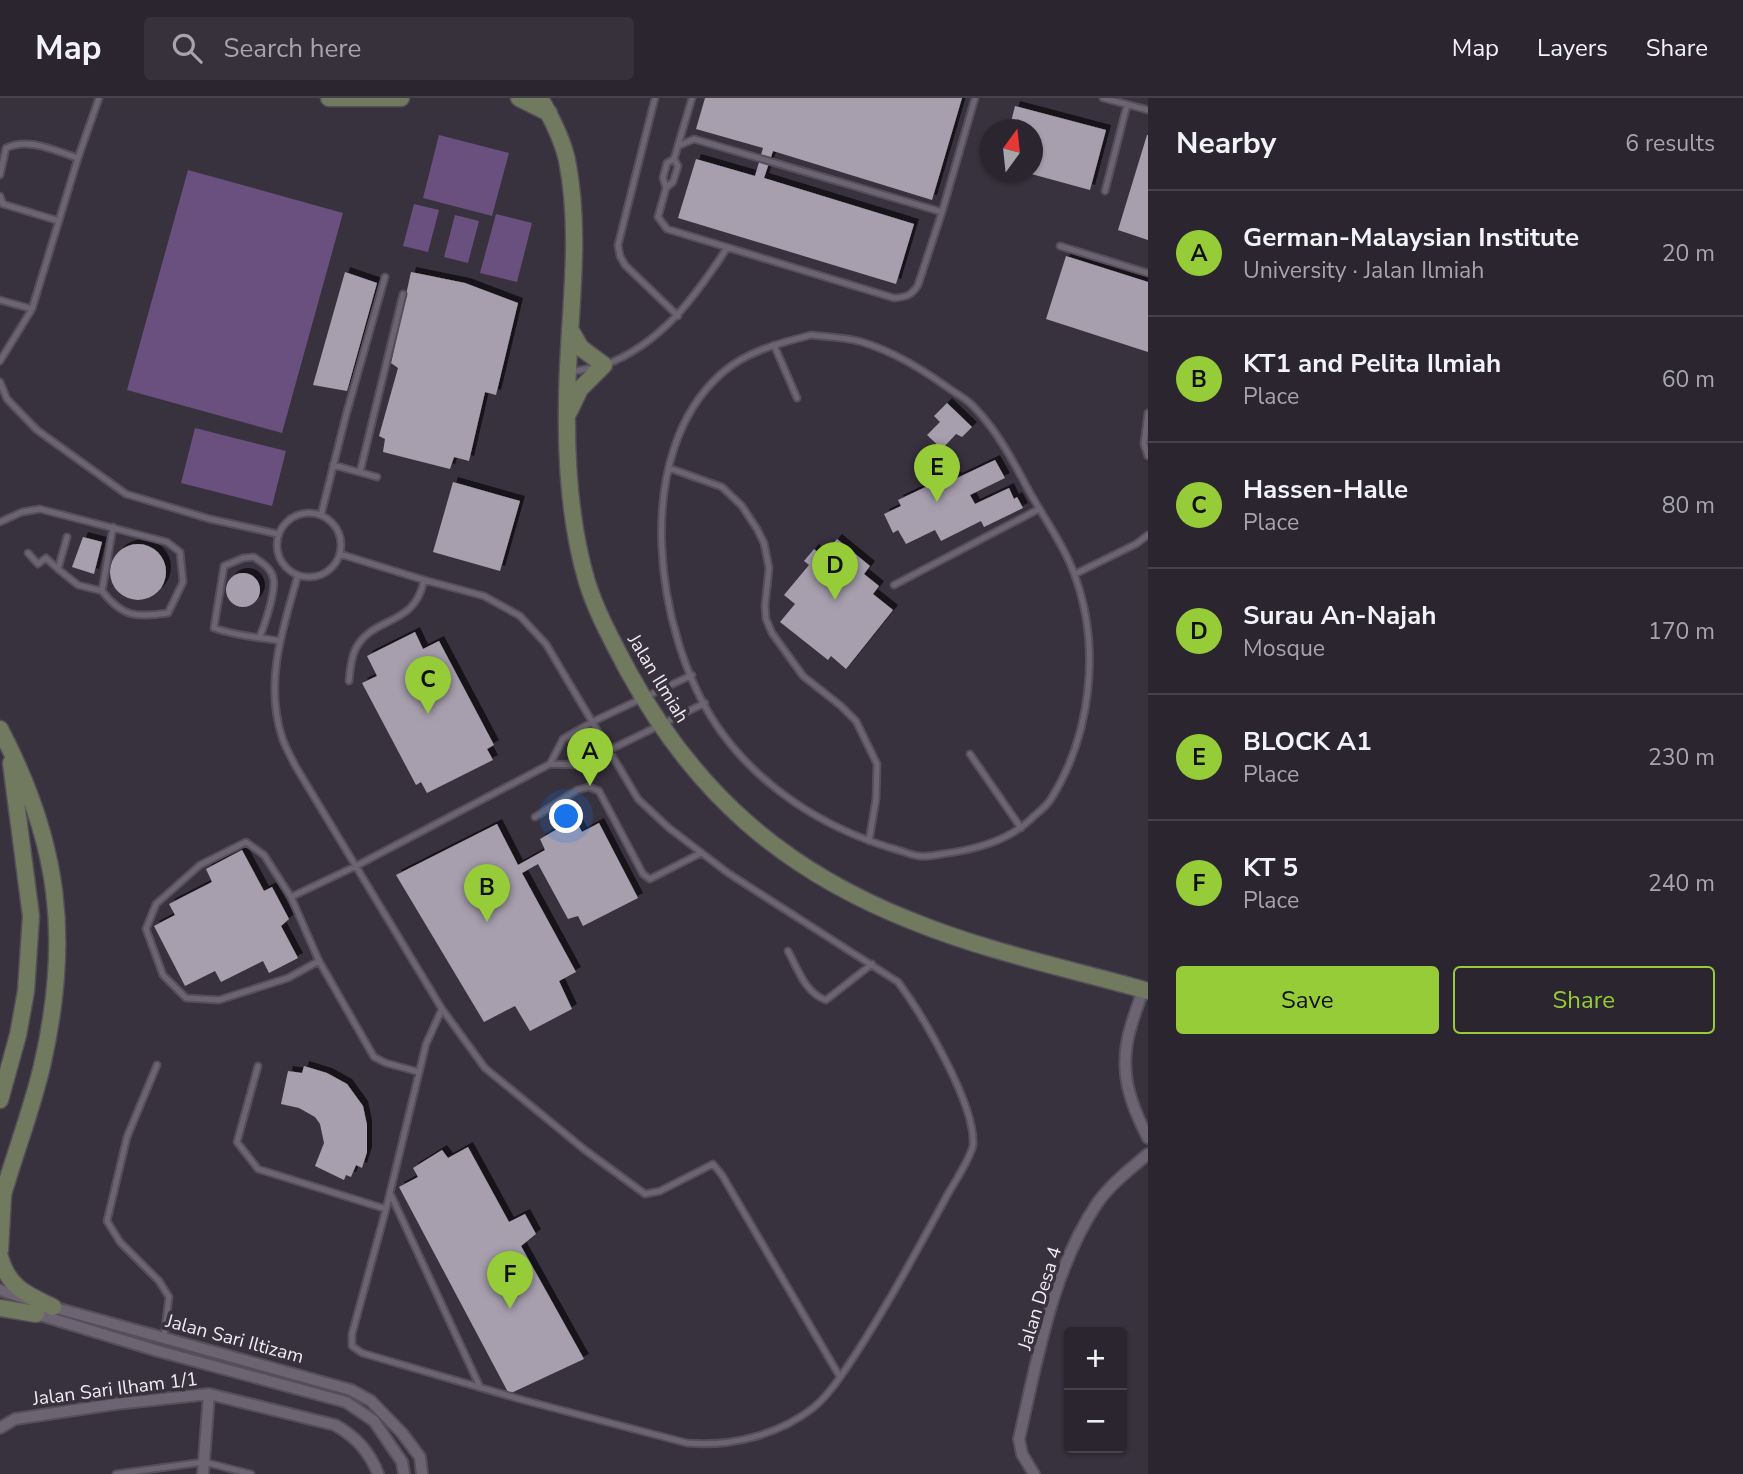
<!DOCTYPE html>
<html lang="en">
<head>
<meta charset="utf-8">
<style>
	body { margin:0; font-family:"Nunito Sans",sans-serif; background:#36313a; color:#f1f3f6 }
	.controls { position:absolute; right:21px; bottom:21px; display:grid; overflow:hidden; border-radius:7px; box-shadow:0 2px 5px #0004 }
	.controls button { width:63px; height:63px; display:grid; place-items:center; padding:0; border:0; border-bottom:2px solid #46424a; background:#2a252e; color:#f1f3f6; font:35px sans-serif }
	.compass { position:absolute; left:980px; top:21px; width:63px; height:63px; border-radius:50%; background:#2a252e; box-shadow:0 2px 5px #0004; rotate:15deg }
	.you { position:absolute; left:567px; top:719px; width:24px; height:24px; margin:-18px; border:5px solid #fff; border-radius:50%; background:#1a73e8; box-shadow:0 0 0 10px #1a73e833 }
	.badge { display:grid; place-items:center; width:46px; height:46px; border-radius:50%; background:#97cc39; color:#111; font-size:23px; font-weight:700 }
	.pin { position:absolute; translate:-50% -58px; filter:drop-shadow(0 2px 4px #0008) }
	.pin::after { content:''; position:absolute; top:37px; width:24px; height:21px; background:inherit; clip-path:polygon(0 0,100% 0,50% 100%) }
	.list { margin:0; padding:0; list-style:none }
	h2 { display:flex; justify-content:space-between; align-items:center; height:91px; margin:0; padding:0 28px; font-size:30px }
	h2 small { font-size:23px; font-weight:400; color:#a5a5aa }
	.list li { display:grid; grid-template-columns:46px 1fr auto; gap:21px; align-items:center; box-sizing:border-box; height:126px; padding:0 28px; border-top:2px solid #46424a }
	.list b { display:block; font-size:26px; white-space:nowrap }
	.list p { margin:0; font-size:23px; white-space:nowrap; color:#a5a5aa }
	.list em { font-size:23px; font-style:normal; color:#a5a5aa }
	.actions { display:flex; gap:14px; padding:21px 28px }
	.actions a { flex:1; padding:16px 0; border:2px solid #97cc39; border-radius:7px; text-align:center; font-size:24px; color:#97cc39 }
	.actions .main { background:#97cc39; color:#111 }
	.icon { flex:none; width:38px; height:38px; fill:none; stroke:currentColor; stroke-width:2; stroke-linecap:round; stroke-linejoin:round }
	.map { position:relative; flex:none; width:1148px; height:1376px; overflow:hidden }
	header { display:flex; align-items:center; gap:42px; box-sizing:border-box; height:98px; padding:0 35px; background:#2a252e; border-bottom:2px solid #46424a }
	header strong { font-size:33px }
	nav { display:flex; gap:38px; margin-inline-start:auto; font-size:24px }
	.search { width:490px; height:63px; background:#36313a; display:flex; align-items:center; gap:18px; box-sizing:border-box; padding:0 24px; border-radius:7px; color:#a5a5aa; font-size:26px }
	main { display:flex }
	aside { flex:1; background:#2a252e }
	.map>svg:first-child { display:block }
</style>
</head>
<body>
<header>
<strong>Map</strong>
<div class="search"><svg class="icon" aria-label="search" viewBox="0 0 24 24"><circle cx="10" cy="10" r="6"/><path d="M15 15l6 6"/></svg>Search here</div>
<nav><a>Map</a><a>Layers</a><a>Share</a></nav>
</header>
<main>
<div class="map">
<svg width="1148" height="1376" viewBox="0 0 1148 1376">
	<defs>
		<filter id="shadow"><feDropShadow dx="5" dy="-5" stdDeviation="0" flood-color="#0009"/></filter>
	</defs>
	<rect width="100%" height="100%" fill="#38313e"/>
	<path fill="#6a507e" d="M439,37L509,55L492,118L423,100Z
		M188,72L343,115L282,335L127,292Z
		M414,106L439,112L428,154L403,148Z
		M496,116L532,125L517,184L480,175Z
		M455,117L479,123L468,165L444,159Z
		M195,330L286,353L272,408L181,385Z"/>
	<path fill="#a79fae" filter="url(#shadow)" d="M705,0H962L932,102L773,53L764,80L914,126L896,186L678,120L696,61L755,78L763,50L696,31Z
		M1015,8L1106,32L1090,92L1024,74H1032V32H1009Z
		M1147,37H1148V142L1118,132Z
		M1066,158L1148,184V254L1046,221Z
		M345,174L377,185L347,293L313,287Z
		M411,174L465,185L518,205L496,297L485,294L469,363L454,359L450,371L383,354L385,341L379,338L398,270L391,265Z
		M947,305L972,329L962,339L956,336L942,351L927,337L940,324L934,318Z
		M995,362L1005,380L970,397L975,406L1009,390L1014,401L1017,399L1023,410L984,429L981,423L941,443L935,432L906,446L898,432L893,435L884,416L901,408L898,402L953,376L957,380Z
		M453,384L520,403L500,473L433,454Z
		M83,439L102,444L94,476L72,469Z
		M837,441L870,468L864,476L879,488L873,496L893,512L846,571L831,558L828,562L780,524L795,506L784,497L809,467L804,463L814,451L823,458Z
		M110 474a28 28 0 1 1 56 0a28 28 0 1 1-56 0Z
		M226 492a17 17 0 1 1 34 0a17 17 0 1 1-34 0Z
		M415,534L423,551L439,543L494,647L487,651L493,662L427,695L421,684L416,687L362,585L377,578L367,558Z
		M575,721L582,734L599,725L638,800L583,828L578,818L568,821L538,766L522,775L576,874L559,883L572,911L530,933L515,908L484,924L396,777L497,726L518,767L545,752L540,741Z
		M242,752L264,793L272,789L289,821L281,828L298,860L269,875L263,863L221,884L215,873L185,888L154,828L175,817L169,806L212,784L206,771Z
		M304,968L327,975L347,986L363,1008L367,1027V1054L362,1070L356,1067L351,1079L346,1077L344,1082L315,1068L324,1045L320,1026L315,1019L299,1010L281,1006L288,973L302,975Z
		M468,1049L509,1124L525,1116L536,1136L521,1148L584,1261L509,1296L399,1089L418,1079L413,1070L442,1052L448,1060Z"/>
	<g fill="none" stroke-linecap="round" stroke-linejoin="round">
		<defs>
			<path id="lane" d="M655,0L618,147L620,158L625,167L678,218
				M1103,0L1148,12
				M674,61L678,68L673,84L666,90L658,119L667,131L894,200C907,199 912,197 918,187L942,114L694,41L678,48
				M0,77L6,50C29,39 55,53 78,60
				M666,90L663,80L667,65L674,61L692,0
				M1105,93L1127,7
				M0,98L3,106L59,123
				M942,114L975,0
				M1060,148L1148,175
				M0,202L32,211
				M811,237C827,239 846,239 862,244C894,254 920,270 947,289C955,295 965,300 971,306C996,330 1013,363 1029,393C1043,418 1066,451 1075,478C1101,550 1091,637 1051,701C1046,709 1037,715 1030,722C1006,744 973,752 942,756C935,757 926,759 919,758C910,757 900,752 891,750C822,729 758,688 717,628C655,536 630,356 722,275C747,253 780,245 811,237Z
				M774,247L797,300
				M0,263L32,211L78,60L99,0
				M605,267C662,245 695,199 727,150
				M571,274L596,269
				M0,284L7,301L37,332L126,396L210,421L278,436
				M1148,315L1144,346L1148,358
				M333,367L377,379
				M669,370L722,389L742,408L757,431L764,445L769,470L765,508L766,521L772,535L803,578L841,608L856,623L877,666L876,701L869,743
				M360,374L403,196
				M277 447a32 32 0 1 1 64 0a32 32 0 1 1-64 0Z
				M321,417L346,317L385,179
				M0,424L22,414L40,411L167,444L180,454L183,484L168,515C136,519 123,520 102,493L113,429
				M67,439L58,471L78,487L102,493
				M28,455L38,466L46,460L58,471
				M1075,476L1136,446L1148,437
				M298,477C283,530 264,584 282,639C285,649 291,659 296,669L442,911L426,946L386,1111L352,1236V1248L362,1255L523,1302L687,1345C731,1349 778,1337 813,1310C823,1302 834,1288 841,1278C881,1220 915,1156 949,1094C956,1082 971,1059 973,1047C976,1007 922,916 898,884L728,775L669,730L638,701L546,546L520,518L484,498L424,482L340,456
				M894,487L1039,411
				M260,538C265,526 277,490 273,479C270,469 262,465 254,459L243,460L224,468L214,530C236,538 257,539 280,543
				M349,583C350,572 351,559 356,550C374,517 415,529 424,482
				M970,656L1021,730
				M550,666L563,641L594,623L692,577
				M535,719L577,692L589,689L599,693L643,776L650,781L701,755
				M291,799L356,768L550,666L579,667L705,605
				M788,853C798,871 805,895 826,902L872,866
				M319,863L288,880L219,902L186,900L163,877L146,831L156,806L200,767L246,744L264,757L291,799L319,863L374,959L386,965L419,974
				M442,911L485,970L585,1052L645,1096L660,1093L713,1066L722,1077L840,1279
				M157,967L127,1039L107,1123L120,1144L159,1183L169,1199L164,1239
				M258,968L237,1044L258,1071L386,1111
				M390,1095L480,1289
				M116,1376L204,1364L251,1376"/>
			<path id="street" d="M1143,891C1138,909 1130,926 1127,945C1121,980 1132,1009 1148,1040
				M0,1192L27,1201
				M49,1208L351,1292L371,1303L402,1335L420,1359L422,1376
				M30,1214L158,1253L346,1304L374,1323L402,1364L404,1376
				M0,1330L15,1321L115,1306L209,1296L335,1327C355,1338 370,1354 378,1376
				M203,1376L209,1296
				M1034,1376L1022,1356L1019,1341C1037,1263 1052,1171 1098,1104C1112,1085 1130,1071 1148,1056"/>
			<path id="secondary" d="M329,0H401
				M519,0L549,15
				M540,0C551,19 562,40 567,62C583,143 567,226 567,307C566,367 570,427 587,484C597,516 613,544 628,573C695,695 783,772 912,823C988,854 1070,871 1148,893
				M569,314L580,291L604,267L581,250L570,231
				M0,631C60,746 71,842 42,968C31,1015 13,1060 0,1107
				M0,1002L18,937L26,893L31,818L11,665
				M0,1152L3,1098
				M0,1159C8,1189 26,1196 53,1209
				M0,1210L36,1216"/>
		</defs>
		<use href="#lane" stroke="#554f5a" stroke-width="9"/>
		<use href="#street" stroke="#554f5a" stroke-width="14"/>
		<use href="#secondary" stroke="#554f5a" stroke-width="19"/>
		<use href="#lane" stroke="#6c6472" stroke-width="5"/>
		<use href="#street" stroke="#6c6472" stroke-width="10"/>
		<use href="#secondary" stroke="#71795e" stroke-width="16"/>
	</g>
	<g text-anchor="middle" stroke-width="7" stroke-linejoin="round" paint-order="stroke">
		<g font-size="19" fill="#efeaf3" stroke="#38313e">
			<text transform="translate(659 580) rotate(59)" y="7">Jalan Ilmiah</text>
			<text transform="translate(1039 1200) rotate(-73)" y="7">Jalan Desa 4</text>
			<text transform="translate(235 1240) rotate(15)" y="7">Jalan Sari Iltizam</text>
			<text transform="translate(115 1290) rotate(-7)" y="7">Jalan Sari Ilham 1/1</text>
		</g>
	</g>
</svg>
<div class="controls">
<button>+</button>
<button>−</button>
</div>
<svg class="compass" viewBox="-18 -18 36 36"><path d="M0-13l5 13h-10z" fill="#e53935"/><path d="M0 13l5-13h-10z" fill="#a5a5aa"/></svg>
<div class="you"></div>
<div class="pin badge" style="left:590px;top:688px">A</div>
<div class="pin badge" style="left:487px;top:824px">B</div>
<div class="pin badge" style="left:428px;top:616px">C</div>
<div class="pin badge" style="left:835px;top:502px">D</div>
<div class="pin badge" style="left:937px;top:404px">E</div>
<div class="pin badge" style="left:510px;top:1211px">F</div>
</div>
<aside>
<h2>Nearby<small>6 results</small></h2>
<ul class="list">
<li><span class="badge">A</span><div><b>German-Malaysian Institute</b><p>University · Jalan Ilmiah</p></div><em>20 m</em></li>
<li><span class="badge">B</span><div><b>KT1 and Pelita Ilmiah</b><p>Place</p></div><em>60 m</em></li>
<li><span class="badge">C</span><div><b>Hassen-Halle</b><p>Place</p></div><em>80 m</em></li>
<li><span class="badge">D</span><div><b>Surau An-Najah</b><p>Mosque</p></div><em>170 m</em></li>
<li><span class="badge">E</span><div><b>BLOCK A1</b><p>Place</p></div><em>230 m</em></li>
<li><span class="badge">F</span><div><b>KT 5</b><p>Place</p></div><em>240 m</em></li>
</ul>
<div class="actions"><a class="main">Save</a><a>Share</a></div>
</aside>
</main>
</body>
</html>
